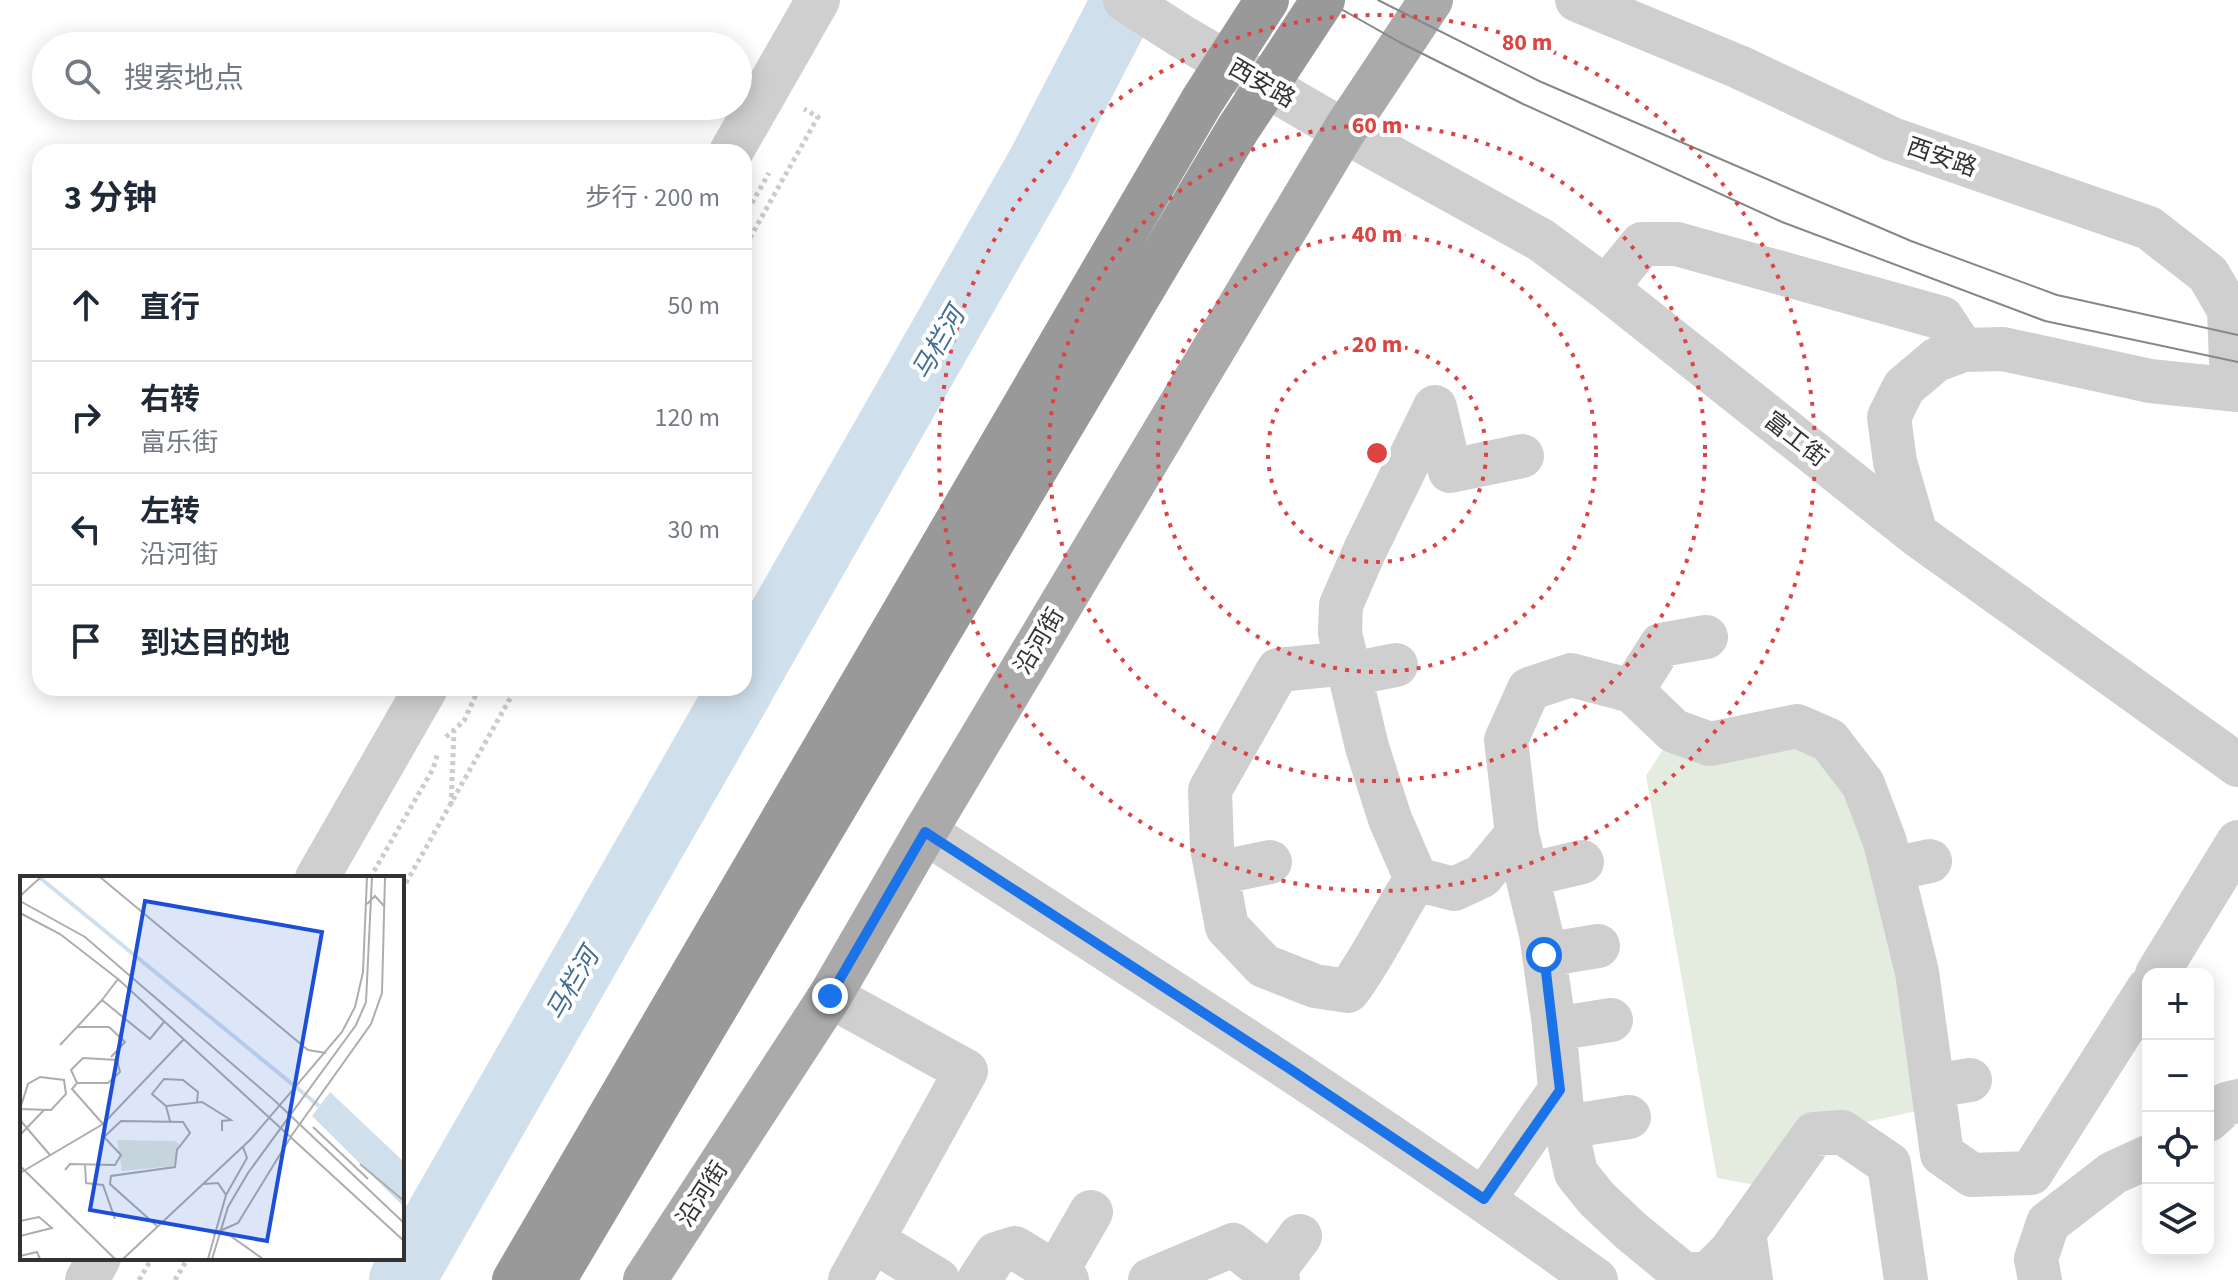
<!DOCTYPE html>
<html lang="zh">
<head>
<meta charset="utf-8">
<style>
	body { margin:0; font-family:"Source Sans 3","Noto Sans SC",sans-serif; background:#f6f6f7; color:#1f2937 }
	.controls { position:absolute; right:24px; bottom:24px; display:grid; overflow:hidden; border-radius:16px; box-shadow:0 4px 20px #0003 }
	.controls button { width:72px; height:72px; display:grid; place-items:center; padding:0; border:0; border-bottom:2px solid #e0e1e3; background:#fff; color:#1f2937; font:40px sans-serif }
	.stop { position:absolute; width:24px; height:24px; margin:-18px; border:6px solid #1a73e8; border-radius:50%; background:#fff }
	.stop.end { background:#1a73e8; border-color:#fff; box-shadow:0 2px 8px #0008 }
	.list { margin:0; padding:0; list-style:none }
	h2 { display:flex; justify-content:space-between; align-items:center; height:104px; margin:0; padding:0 32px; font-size:34px }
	h2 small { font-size:26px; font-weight:400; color:#747a83 }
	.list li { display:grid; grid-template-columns:52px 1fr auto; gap:24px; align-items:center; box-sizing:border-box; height:112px; padding:0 32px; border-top:2px solid #e0e1e3 }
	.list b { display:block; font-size:30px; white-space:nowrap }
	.list p { margin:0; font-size:26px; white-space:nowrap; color:#747a83 }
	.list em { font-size:26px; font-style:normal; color:#747a83 }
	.icon { flex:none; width:44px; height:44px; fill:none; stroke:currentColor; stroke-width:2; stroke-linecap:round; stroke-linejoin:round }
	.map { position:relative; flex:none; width:2238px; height:1280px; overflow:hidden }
	.search { position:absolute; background:#fff; box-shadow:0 4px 20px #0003; left:32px; top:32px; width:720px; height:88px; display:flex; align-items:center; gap:20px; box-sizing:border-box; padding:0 28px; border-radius:44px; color:#747a83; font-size:30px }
	.panel { position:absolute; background:#fff; box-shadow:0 4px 20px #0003; left:32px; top:144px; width:720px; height:552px; border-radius:24px }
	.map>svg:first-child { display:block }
</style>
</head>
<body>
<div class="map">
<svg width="2238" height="1280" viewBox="0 0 2238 1280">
	<rect width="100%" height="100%" fill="#fff"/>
	<path fill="#e4ebdf" d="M1794,734L1854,785L1926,1109L1843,1127L1767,1187L1717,1178L1646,776L1668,742Z"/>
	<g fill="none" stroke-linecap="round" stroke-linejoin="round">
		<path stroke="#d0dfec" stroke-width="66" d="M744,682L1039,166L1125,0
			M402,1280L741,688"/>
		<path stroke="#ccc" stroke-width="5" stroke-dasharray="4 4" stroke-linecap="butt" d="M744,217L769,173
			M744,284L748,277L747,243L818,117L804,109
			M446,737L464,721L479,688
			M451,805L454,731
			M370,878L433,769L438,752
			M402,890L516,688
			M139,1280L152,1258
			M175,1280L188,1258"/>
		<path stroke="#cfcfcf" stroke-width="44" d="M1125,0L1181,36L1344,131L1541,240L1606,288L1916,534L2238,765
			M1577,0L1739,67L1892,139L2149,228L2208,274L2229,310L2231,362L2238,370
			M731,152L818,0
			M1606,288L1642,244H1677L1942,318L1963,350
			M1916,534L1895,462L1889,417L1904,387L1936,360L1963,350L2003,349L2150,381L2238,390
			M1348,663L1278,670L1210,790L1212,848L1227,927L1264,966L1315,986L1348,991C1374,956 1392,916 1416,879
			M1351,674L1396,665
			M1632,691L1661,645L1706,637
			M925,832C1150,978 1378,1122 1596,1280
			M1517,834L1482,876L1454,889L1416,879L1390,819L1367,747L1340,633L1341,605L1365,550L1435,407L1450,471L1522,456
			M1892,869L1930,861
			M1217,873L1270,862
			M1527,875L1582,862
			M317,878L426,688
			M1544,955L1598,946
			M2157,974L2238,842
			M830,996L966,1071L850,1280
			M1554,1029L1611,1020
			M1934,1086L1970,1080
			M2208,1120L2226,1104L2238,1101
			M1565,1127L1629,1117
			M1484,1199L1560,1090
			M1744,1232L1751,1280
			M872,1240L938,1280
			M1056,1273L1091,1212
			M1271,1275L1300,1236
			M87,1280L99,1258
			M979,1280L996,1254L1015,1248L1067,1280
			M1150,1280L1233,1245L1278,1280
			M1906,1280L1889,1164L1842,1132L1814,1134L1731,1251L1707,1275L1681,1272L1631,1231L1597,1199L1576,1173L1562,1109L1554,1025L1541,934L1517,834L1506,740L1529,689L1571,675L1632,691L1674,731L1710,744L1797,726L1829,740L1863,784L1885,842L1917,972L1942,1154L1972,1175L2031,1173L2148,989
			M2040,1280L2036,1259L2048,1223L2113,1173L2148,1157"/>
		<path stroke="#aaa" stroke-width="44" d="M645,1280L830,996L925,832L1344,131L1431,0"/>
		<path stroke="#878787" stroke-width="2" d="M1325,0L1401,43L1523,104L1782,222L2045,321L2238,362
			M1378,0L1539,81L1911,241L2057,295L2238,335"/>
		<path stroke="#999" stroke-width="44" d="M514,1280L1202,101L1267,0
			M554,1280L1238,129L1323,0"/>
	</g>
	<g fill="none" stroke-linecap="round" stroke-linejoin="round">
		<path stroke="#1a73e8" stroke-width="10" d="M830,996L925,832L1287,1067L1484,1199L1560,1090L1544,955"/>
	</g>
	<g fill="none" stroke="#dc4342" stroke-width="4" stroke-dasharray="4 8">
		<circle cx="1377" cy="453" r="109"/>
		<circle cx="1377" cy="453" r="219"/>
		<circle cx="1377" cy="453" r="328"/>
		<circle cx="1377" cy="453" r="438"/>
	</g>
	<g text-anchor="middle" stroke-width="8" stroke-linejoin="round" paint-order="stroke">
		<g font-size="24" fill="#323232" stroke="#fff">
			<text transform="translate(1262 83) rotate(30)" y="8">西安路</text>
			<text transform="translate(1942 157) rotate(19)" y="8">西安路</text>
			<text transform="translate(1796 439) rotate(38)" y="8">富工街</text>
			<text transform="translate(1039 641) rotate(-59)" y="8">沿河街</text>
			<text transform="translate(702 1194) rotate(-57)" y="8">沿河街</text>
		</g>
		<g font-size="26" font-style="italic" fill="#436d91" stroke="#fff">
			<text transform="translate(938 343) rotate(-60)" y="9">马栏河</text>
			<text transform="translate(572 984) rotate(-60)" y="9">马栏河</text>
		</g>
	</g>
	<g transform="translate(20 876)">
		<rect width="384" height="384" fill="#fff"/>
		<path d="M97,264L155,265L159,268L154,290L102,295Z" fill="#e4ebdf"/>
		<path d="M310,216L384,286V331L292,240Z" fill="#d0dfec"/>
		<path fill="none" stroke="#d0dfec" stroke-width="4" d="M19,1L299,230"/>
		<path fill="none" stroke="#adadad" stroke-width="2" d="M80,1L288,174L306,177M0,20L21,1M0,25L65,61L254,224L384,347M347,28L355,20L364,30M0,37L40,58L98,103L384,365M98,103L82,124L130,163L144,146M57,151L82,124M40,169L57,151H89L105,166L91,181M20,201L44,204L46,218L31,234L0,233L8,208ZM57,207L51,194L63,182L97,184L100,196L88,207H57L52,213L83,248M146,230L132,218L144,203L163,204L178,216L177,226M0,244L30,279M150,245L146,230L182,226L211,244L202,245V255M293,251L348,303M0,259L24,234M65,288L66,307L83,309L95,343M340,288L384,325M0,290L95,383M45,294L50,288L95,289L101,279L84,261L101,245L163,246L170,257L157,274L155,291L91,300L90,308L138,351M0,297L83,248L164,163M183,308L198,307L206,319L188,383M206,319L227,282L223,271M0,345L19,341L32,352L0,360M205,356L243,383M193,358L218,347L272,259L351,148L362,117L365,1M0,380L17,376L20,383M103,383L231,263L322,156L335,131L343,96L347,1M192,383L208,331L228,297L336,149L346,126L352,1"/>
		<path fill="#1d4ed8" fill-opacity="0.15" stroke="#1d4ed8" stroke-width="4" d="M125,25L302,56L247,365L70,334Z"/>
		<rect width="384" height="384" fill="none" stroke="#323232" stroke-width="4"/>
	</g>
	<circle cx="1377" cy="453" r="12" fill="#dc4342" stroke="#fff" stroke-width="4"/>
	<g font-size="24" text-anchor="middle" font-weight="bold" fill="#dc4342" stroke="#fff" stroke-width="8" stroke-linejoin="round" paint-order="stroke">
		<text x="1527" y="50">80 m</text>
		<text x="1377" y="133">60 m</text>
		<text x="1377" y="242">40 m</text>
		<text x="1377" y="352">20 m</text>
	</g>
</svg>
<div class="controls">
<button>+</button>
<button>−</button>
<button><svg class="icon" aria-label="locate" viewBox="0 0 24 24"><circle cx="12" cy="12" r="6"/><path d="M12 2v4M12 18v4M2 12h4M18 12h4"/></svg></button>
<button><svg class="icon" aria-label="layers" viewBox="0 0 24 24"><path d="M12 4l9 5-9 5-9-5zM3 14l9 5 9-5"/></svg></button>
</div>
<div class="stop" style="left:1544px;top:955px"></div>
<div class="stop end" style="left:830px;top:996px"></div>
<div class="search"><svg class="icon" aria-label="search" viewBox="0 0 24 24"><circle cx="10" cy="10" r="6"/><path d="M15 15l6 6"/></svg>搜索地点</div>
<section class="panel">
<h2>3 分钟<small>步行 · 200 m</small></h2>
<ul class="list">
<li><svg class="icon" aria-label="ahead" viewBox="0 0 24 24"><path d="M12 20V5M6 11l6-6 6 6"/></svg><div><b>直行</b></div><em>50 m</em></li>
<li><svg class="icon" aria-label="right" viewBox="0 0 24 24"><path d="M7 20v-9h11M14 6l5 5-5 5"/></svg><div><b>右转</b><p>富乐街</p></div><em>120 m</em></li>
<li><svg class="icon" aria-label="left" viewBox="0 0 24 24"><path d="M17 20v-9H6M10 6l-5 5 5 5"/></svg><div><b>左转</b><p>沿河街</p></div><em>30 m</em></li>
<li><svg class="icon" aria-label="arrive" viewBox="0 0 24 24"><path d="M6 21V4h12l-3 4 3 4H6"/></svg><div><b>到达目的地</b></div></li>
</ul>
</section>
</div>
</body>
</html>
